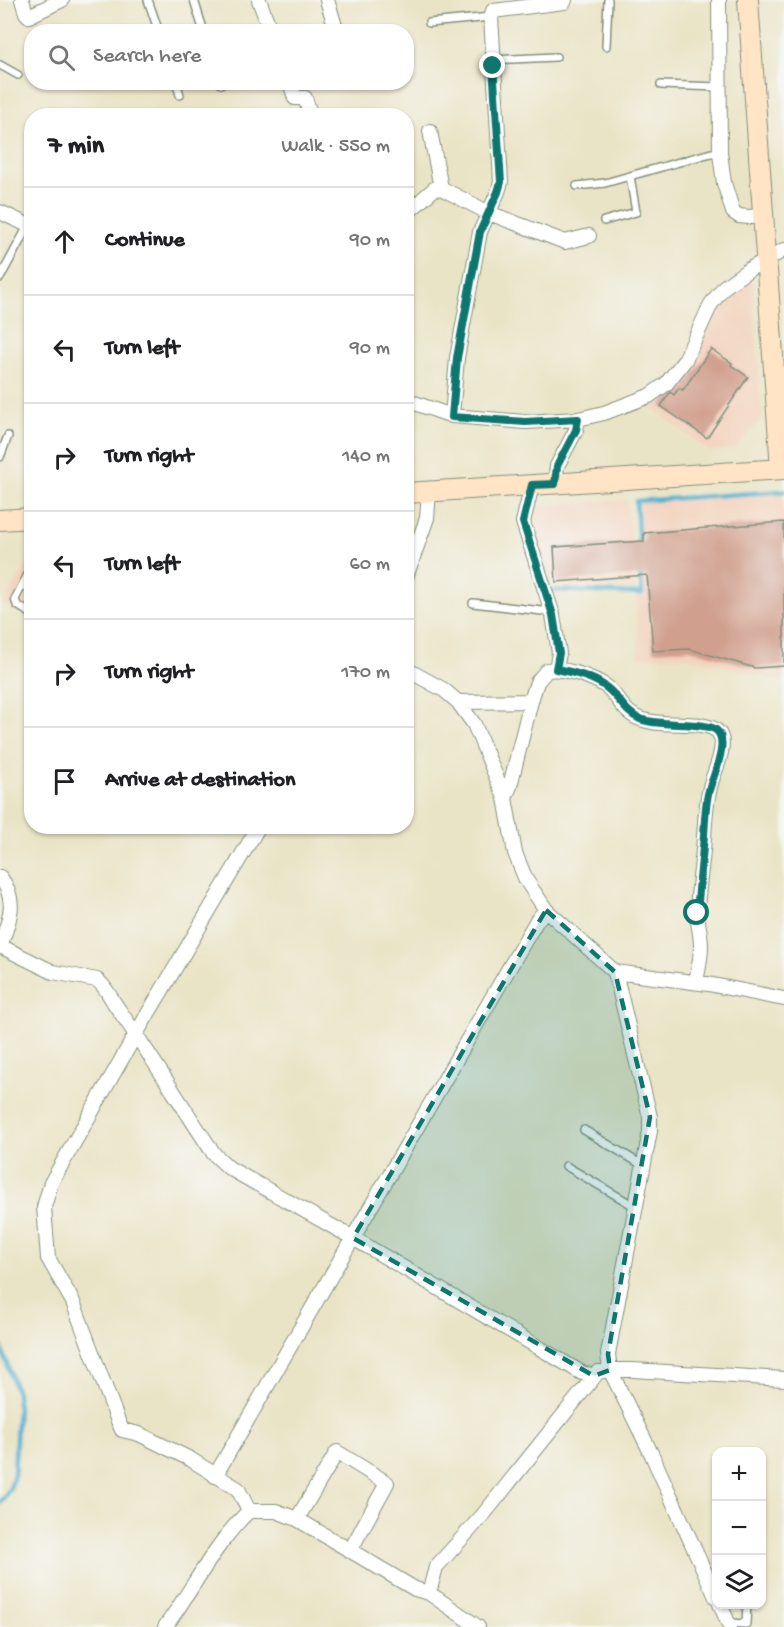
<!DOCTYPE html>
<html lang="en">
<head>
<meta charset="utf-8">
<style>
	body { margin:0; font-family:"Gochi Hand",sans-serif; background:#f6f6f6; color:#202124 }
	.controls { position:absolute; right:18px; bottom:18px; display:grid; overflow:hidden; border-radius:12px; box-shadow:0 2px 4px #0004 }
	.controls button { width:54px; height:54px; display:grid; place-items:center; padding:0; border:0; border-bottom:2px solid #e0e0e0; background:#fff; color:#202124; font:30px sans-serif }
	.stop { position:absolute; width:18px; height:18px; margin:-14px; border:4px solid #0f766e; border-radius:50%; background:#fff }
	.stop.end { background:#0f766e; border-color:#fff; box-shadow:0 2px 6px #0008 }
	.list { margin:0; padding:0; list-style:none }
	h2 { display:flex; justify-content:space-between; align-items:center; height:78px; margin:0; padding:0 24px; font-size:26px }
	h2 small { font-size:20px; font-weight:400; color:#757577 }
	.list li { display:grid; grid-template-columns:39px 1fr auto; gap:18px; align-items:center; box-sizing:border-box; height:108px; padding:0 24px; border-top:2px solid #e0e0e0 }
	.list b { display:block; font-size:22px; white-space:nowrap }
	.list em { font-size:20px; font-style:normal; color:#757577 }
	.icon { flex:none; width:33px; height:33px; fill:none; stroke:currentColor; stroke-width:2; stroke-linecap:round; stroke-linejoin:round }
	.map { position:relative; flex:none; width:784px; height:1627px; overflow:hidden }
	.search { position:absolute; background:#fff; box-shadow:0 2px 4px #0004; left:24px; top:24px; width:390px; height:66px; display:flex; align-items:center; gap:15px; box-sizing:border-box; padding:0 21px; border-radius:24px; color:#757577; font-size:22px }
	.panel { position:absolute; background:#fff; box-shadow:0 2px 4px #0004; left:24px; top:108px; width:390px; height:726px; border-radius:24px }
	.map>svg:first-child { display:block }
</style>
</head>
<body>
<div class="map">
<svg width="784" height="1627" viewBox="0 0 784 1627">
	<rect width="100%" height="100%" fill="#f6f6f2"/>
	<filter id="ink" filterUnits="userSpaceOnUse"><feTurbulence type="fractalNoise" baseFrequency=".0167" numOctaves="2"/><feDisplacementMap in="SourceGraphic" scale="12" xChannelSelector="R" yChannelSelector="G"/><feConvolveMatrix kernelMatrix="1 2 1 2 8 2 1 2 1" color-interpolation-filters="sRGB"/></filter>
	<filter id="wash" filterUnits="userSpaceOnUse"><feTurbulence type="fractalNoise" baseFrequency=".008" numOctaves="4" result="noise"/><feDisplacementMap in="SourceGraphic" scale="24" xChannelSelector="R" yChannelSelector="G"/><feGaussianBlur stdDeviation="1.35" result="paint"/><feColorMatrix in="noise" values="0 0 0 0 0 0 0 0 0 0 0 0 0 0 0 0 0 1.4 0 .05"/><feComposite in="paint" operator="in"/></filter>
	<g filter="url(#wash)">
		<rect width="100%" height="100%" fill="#eae4c6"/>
		<path fill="#f3d4bf" d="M752,276L762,418L735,449L709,451L648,405L674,383L688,368L703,341L716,308L726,294Z
			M784,493V683L743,670L689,657L639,656L636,596L644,594L640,503Z
			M627,500L636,590L550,585L528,521L531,506Z
			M31,558V620L3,604Z"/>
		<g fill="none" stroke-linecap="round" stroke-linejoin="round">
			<path stroke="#51afd0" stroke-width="4.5" d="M639,547L636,501L784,491
				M555,590L642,594L640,570
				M0,1343L17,1393L18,1407L14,1475L10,1488L0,1503"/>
		</g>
		<g id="blocks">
			<path fill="#d09f8d" d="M711,349L732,363L731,365L748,377L707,438L661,406L670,392L674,395L679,388L683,390Z
				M784,522V666L755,668L689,649L653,651L647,575L556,582L554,547L644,541V533Z"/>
		</g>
	</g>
	<g filter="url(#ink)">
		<use href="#blocks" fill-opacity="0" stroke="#84907d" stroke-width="1.5"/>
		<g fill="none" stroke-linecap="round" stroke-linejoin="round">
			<defs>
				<path id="lane" d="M148,0L159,32
					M194,0L204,32
					M429,23L491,17
					M606,46L608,0
					M493,60L556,57
					M0,65L18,75
					M176,82L180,95
					M220,82L221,84
					M661,85L719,87
					M577,186L605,183L711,153H720
					M604,221L636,212L630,176
					M0,278L28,226
					M0,457L8,436
					M32,567L15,599L17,605L32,614
					M473,603L551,612
					M584,1130L644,1166
					M566,1166L636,1207
					M729,1623L746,1624L747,1604"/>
				<path id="street" d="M22,0L26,13L29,16L62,0
					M259,0L271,32
					M327,0L337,32
					M719,0L720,153L724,183L733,212L739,216L749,217L763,216
					M290,82L295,98H305L311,116
					M441,188L489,213L565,242L589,236
					M0,212L32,227
					M406,214L434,189L441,188L430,131
					M406,400L452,416L525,422L578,419L604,413L649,396L666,384L685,360L711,304L724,287L748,270L784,250
					M452,416L457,358L480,232L498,192L501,182L491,17L493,11L564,2L565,0
					M555,484L557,466L576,430L578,419
					M532,485L523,522L553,615L559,653L556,669
					M406,577L427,518L429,492
					M406,669L444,690L458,702L474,724L505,798L515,853L526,880L546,910L615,972L708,984L784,999
					M458,702L531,701
					M505,798L510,786L531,701L537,682L547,670C563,667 593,677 607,687C616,694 621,707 631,714C652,731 705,717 718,732C728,743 716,768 712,780C705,803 705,827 703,851C701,871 698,891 697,910C697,922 701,934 701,946C701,958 698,971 696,982
					M0,877C19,901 9,921 0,946L53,972L97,980C107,987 111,1000 119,1010C152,1057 182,1106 214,1154L229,1168L353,1238L582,1373L594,1376
					M615,972L650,1117V1131L608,1354L610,1370L652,1455L716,1597
					M215,1476L537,920L546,910
					M249,1511L238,1489L190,1459L139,1434L122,1430L118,1421L73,1302L48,1258L44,1207L51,1183L136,1034L259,826
					M297,1519L337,1452L387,1483L350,1551
					M429,1593L436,1567L483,1515L598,1372L610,1370H633L784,1379
					M720,1604L730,1627
					M165,1627C194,1588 214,1544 249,1511H276L297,1519L415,1589L429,1593L478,1627"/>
				<path id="secondary" d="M748,0L781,469
					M406,493L784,469
					M0,520L32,518"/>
			</defs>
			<use href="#lane" stroke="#84907d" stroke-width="10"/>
			<use href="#street" stroke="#84907d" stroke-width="16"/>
			<use href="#secondary" stroke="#84907d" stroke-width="22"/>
			<use href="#lane" stroke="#fff" stroke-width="7"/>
			<use href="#street" stroke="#fff" stroke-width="14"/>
			<use href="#secondary" stroke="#ffe4c6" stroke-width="20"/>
		</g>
	</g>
	<g fill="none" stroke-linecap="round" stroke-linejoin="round" filter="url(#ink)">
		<path stroke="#0f766e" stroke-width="8" d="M493,66L501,182L498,192L480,232L457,358L452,417L525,422L578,419L576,430L557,466L555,484L532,485L523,522L553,615L559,653L556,669C573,672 594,677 607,688C619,697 625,713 640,719C660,727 704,721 716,730C731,741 711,780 708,794C705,808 705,822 704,835C702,861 699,887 697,913"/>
	</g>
	<path fill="#0f766e" fill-opacity="0.2" stroke="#0f766e" stroke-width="4.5" stroke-dasharray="12 8" stroke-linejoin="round" d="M546,910L615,972L650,1117L608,1354L610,1370L594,1376L353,1238Z"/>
</svg>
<div class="controls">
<button>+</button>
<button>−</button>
<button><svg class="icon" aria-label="layers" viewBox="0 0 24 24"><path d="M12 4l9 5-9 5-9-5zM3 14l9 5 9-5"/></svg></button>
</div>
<div class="stop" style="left:697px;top:913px"></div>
<div class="stop end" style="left:493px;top:66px"></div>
<div class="search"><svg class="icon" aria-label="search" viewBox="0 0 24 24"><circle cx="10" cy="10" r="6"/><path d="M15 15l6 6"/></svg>Search here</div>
<section class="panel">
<h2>7 min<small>Walk · 550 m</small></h2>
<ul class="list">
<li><svg class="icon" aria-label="ahead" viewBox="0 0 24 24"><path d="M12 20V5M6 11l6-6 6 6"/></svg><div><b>Continue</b></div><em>90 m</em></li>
<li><svg class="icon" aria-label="left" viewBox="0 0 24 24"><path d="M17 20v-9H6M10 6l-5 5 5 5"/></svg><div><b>Turn left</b></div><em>90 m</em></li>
<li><svg class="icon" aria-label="right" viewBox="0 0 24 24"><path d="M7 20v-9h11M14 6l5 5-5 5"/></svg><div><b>Turn right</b></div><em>140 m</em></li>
<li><svg class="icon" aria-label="left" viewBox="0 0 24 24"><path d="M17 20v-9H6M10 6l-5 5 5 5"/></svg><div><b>Turn left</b></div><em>60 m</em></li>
<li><svg class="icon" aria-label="right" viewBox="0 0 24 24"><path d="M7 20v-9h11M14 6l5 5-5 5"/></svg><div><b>Turn right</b></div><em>170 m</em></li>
<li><svg class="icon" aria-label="arrive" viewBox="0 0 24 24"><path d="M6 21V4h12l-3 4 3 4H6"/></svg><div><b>Arrive at destination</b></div></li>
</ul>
</section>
</div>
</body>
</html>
